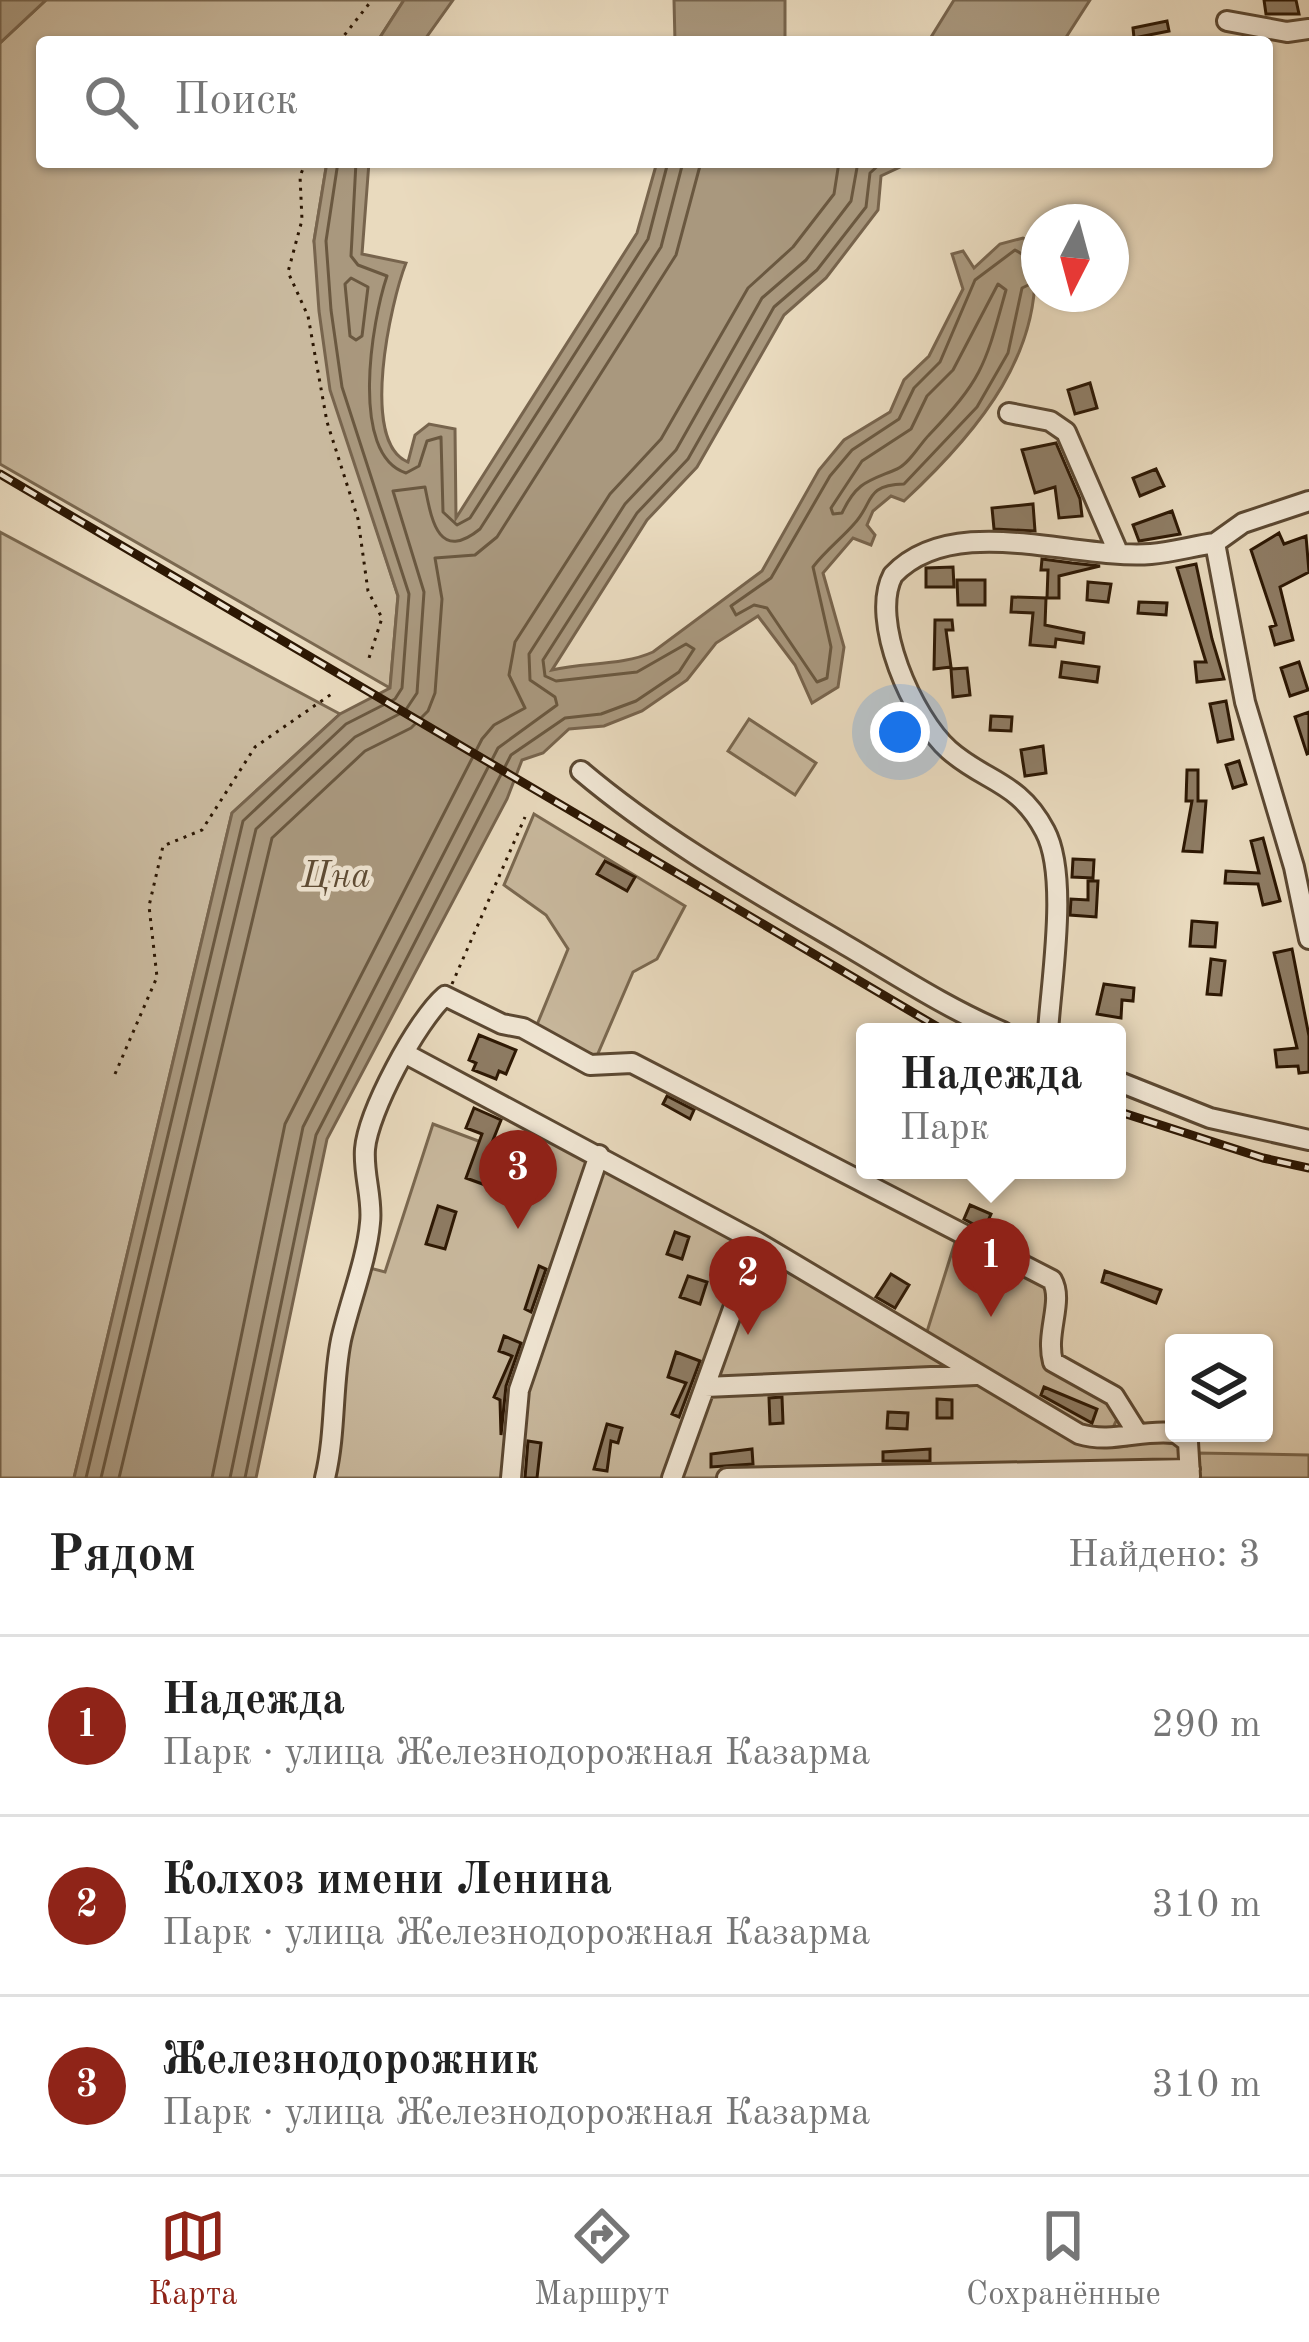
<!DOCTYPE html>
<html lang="ru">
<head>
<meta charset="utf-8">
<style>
	body { margin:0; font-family:"Old Standard TT",serif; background:#f2f2f2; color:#222 }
	.controls { position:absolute; right:36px; bottom:36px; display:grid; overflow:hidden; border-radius:12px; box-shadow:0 3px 9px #0004 }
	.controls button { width:108px; height:108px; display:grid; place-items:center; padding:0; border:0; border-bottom:3px solid #e0e0e0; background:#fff; color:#222; font:60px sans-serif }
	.compass { position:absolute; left:1021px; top:204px; width:108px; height:108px; border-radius:50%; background:#fff; box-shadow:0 3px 9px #0004; rotate:186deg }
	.you { position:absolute; left:900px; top:732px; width:42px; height:42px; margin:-30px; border:9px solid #fff; border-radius:50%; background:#1a73e8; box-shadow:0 0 0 18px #1a73e833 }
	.badge { display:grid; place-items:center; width:78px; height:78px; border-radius:50%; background:#8f2418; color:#fff; font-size:39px; font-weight:700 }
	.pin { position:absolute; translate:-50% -99px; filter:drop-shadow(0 3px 6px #0008) }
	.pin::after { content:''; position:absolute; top:63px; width:42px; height:36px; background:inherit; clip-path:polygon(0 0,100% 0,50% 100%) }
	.popup { position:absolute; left:856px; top:1023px; width:270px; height:156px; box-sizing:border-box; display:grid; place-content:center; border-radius:12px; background:#fff; filter:drop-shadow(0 3px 9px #0005); font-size:39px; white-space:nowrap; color:#767676 }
	.popup b { font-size:45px; color:#222 }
	.popup::after { content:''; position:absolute; left:50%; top:100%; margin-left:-24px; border:24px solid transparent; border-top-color:#fff }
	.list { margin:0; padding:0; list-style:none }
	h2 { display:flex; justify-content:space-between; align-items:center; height:156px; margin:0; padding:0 48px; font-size:51px }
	h2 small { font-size:39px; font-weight:400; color:#767676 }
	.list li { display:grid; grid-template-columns:78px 1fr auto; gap:36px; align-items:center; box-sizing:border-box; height:180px; padding:0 48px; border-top:3px solid #e0e0e0 }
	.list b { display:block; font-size:45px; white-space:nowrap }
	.list p { margin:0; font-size:39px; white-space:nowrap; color:#767676 }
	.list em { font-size:39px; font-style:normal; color:#767676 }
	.icon { flex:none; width:66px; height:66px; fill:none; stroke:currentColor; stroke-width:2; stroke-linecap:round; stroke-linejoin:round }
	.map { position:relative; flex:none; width:1309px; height:1478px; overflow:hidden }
	.search { position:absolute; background:#fff; box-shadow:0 3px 9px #0004; left:36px; right:36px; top:36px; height:132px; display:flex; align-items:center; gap:30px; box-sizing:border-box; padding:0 42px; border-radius:12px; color:#767676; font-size:45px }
	.sheet { height:696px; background:#fff }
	nav { display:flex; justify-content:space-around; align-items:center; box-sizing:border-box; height:168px; border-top:3px solid #e0e0e0; background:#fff; font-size:33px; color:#767676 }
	nav a { display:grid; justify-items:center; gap:6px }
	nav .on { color:#8f2418 }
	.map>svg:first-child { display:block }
</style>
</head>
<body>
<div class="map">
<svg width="1309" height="1478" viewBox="0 0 1309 1478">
	<rect width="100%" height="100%" fill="#e9dabe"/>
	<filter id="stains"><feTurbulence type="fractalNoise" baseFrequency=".00167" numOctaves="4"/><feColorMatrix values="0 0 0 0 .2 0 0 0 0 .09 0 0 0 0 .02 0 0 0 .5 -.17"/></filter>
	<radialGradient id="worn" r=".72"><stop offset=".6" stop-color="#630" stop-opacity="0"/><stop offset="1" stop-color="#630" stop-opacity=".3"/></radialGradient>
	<path fill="#c9b99e" stroke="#7a6850" stroke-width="3" d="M46,0H404L377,42H42V162H327L314,241L354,459L398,596L390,688L0,464V43Z
		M0,532L340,714L232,813L74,1478H0Z
		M749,719L816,763L795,795L728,751Z
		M534,814L685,906L657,959L633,972L596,1058L534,1032L568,949L546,915L504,885Z
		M433,1124L521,1157L537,1128L883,1327L1102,1444L1127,1446L1136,1436L1184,1443V1478H329L345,1342L370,1268L385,1272Z
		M957,1236L1053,1284L1049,1364L1112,1398L1120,1413L1109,1436L1090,1432L925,1338Z
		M1196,1453L1309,1455V1478H1195Z"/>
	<path fill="#a9987e" stroke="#77644d" stroke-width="3" d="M0,0H46L0,43Z
		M404,0H453L423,42H377Z
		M674,0H785V42H675Z
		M954,0H1090L1063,42H928Z
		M327,162H369L362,254L406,263C391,301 359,442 408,462L415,435L429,424L455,429L456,518L637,233L657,162H911L881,176L878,210L826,278L784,315L697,467L647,520L552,670C585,662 622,666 653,652L762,571L819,470L844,440L890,412L904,380L929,356L963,289L952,254L963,251L974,268L1000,244L1023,238L1032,242C1051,348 976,434 904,501L891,496L873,511L867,525L875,535L871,545L853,538L823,573L844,647L838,687L812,703L795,665L758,616L716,643L687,680L642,711L604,726L569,729L543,753L522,760L507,799L327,1139L256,1478H74L232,813L340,714L390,688L398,596L330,390L319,311L314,241Z"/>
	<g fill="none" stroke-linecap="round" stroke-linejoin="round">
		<path stroke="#6a5840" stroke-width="3" d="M356,162L351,256L358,265L387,276C372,320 349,455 406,473L419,466L427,441L441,437L443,512L457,525L470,518L648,239L668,162
			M1039,264L1015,250L975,280L940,362L914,388L899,419L852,450L830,476L771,578L731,606L736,615L754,605L767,608L817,682L827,678L831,647L813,567C825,551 842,538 854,524C874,503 864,485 904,484L977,407L1008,353L1022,288L1039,280
			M351,278L368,287L362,336L356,340L350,336L345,284Z
			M998,284L1006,290C985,365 984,377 929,435C920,444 909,464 897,469C869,481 857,481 842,513L833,514L831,508L862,461L911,429L927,396L953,370Z
			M86,1478L243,821L346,724L395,699L402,688L409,594L342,387L331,310L326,241L338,162
			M101,1478L256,829L355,737L405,711L417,693L424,592L393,491L425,487C431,516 437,564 480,529L661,247L683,162
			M119,1478L272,838L365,751L411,728L428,711L435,693L442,599L435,558L475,555L497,537L676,255L701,162
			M212,1478L285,1124L482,739L494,725L525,708L509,675L515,642L610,494L661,439L748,288L793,247L834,194L839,162
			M230,1478L303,1127L498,748L557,705L555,697L530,680L529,654L625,504L676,450L762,298L806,260L851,201L858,162
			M245,1478L316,1135L511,755L565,718L601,714L636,701L679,672L694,649L686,644L637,672L556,681L545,676L543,660L637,513L688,459L774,307L817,270L866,207L870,173L882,162"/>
	</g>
	<path fill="#8e7c64" stroke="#2c1703" stroke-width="3" d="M1264,0H1296L1299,14H1266Z
		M1167,21L1169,31L1134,38L1133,28Z
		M1090,383L1097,408L1075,414L1068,390Z
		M1056,443L1080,499L1082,516L1059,518L1055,487L1035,493L1022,450Z
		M1156,469L1164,486L1140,496L1133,478Z
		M1033,504L1035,531L994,529L992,508Z
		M1172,511L1180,534L1139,541L1133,525Z
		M1279,533L1284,544L1306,536L1309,572L1280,587L1293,640L1275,645L1270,627L1276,625L1251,550Z
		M1042,559L1072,563L1100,566L1059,576V598H1047L1048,570H1041Z
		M1196,564L1212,639L1224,679L1197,682L1195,662H1206L1177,568Z
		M953,567L954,587H926V568Z
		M957,580H985V605H958Z
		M1088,582L1111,584L1108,602L1087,600Z
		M1012,597L1046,598L1045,625L1084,633L1083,643L1056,639L1055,647L1030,645L1033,613L1011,612Z
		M1139,602L1167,603L1166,615L1138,613Z
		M935,620H952L953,630H946L951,667L934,669Z
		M1062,662L1099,667L1097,682L1060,677Z
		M1299,662L1308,690L1290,696L1281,668Z
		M967,668L970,695L953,697L951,669Z
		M1226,701L1233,739L1218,742L1210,704Z
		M1309,712V753L1307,754L1295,717Z
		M991,716L1012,717L1011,731L990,730Z
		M1043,746L1046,773L1025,776L1021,750Z
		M1239,761L1246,784L1233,788L1226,765Z
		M1187,770H1198V801H1206L1202,852L1183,851L1192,801H1186Z
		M1263,838L1280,901L1263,905L1258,884L1225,883L1226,871L1259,873L1251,841Z
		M1073,859L1094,860L1093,878L1072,877Z
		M605,861L635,877L627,891L597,874Z
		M1088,881H1098L1096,917L1070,915L1071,899L1088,900Z
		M1192,921L1217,923L1215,947L1190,946Z
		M1292,949L1309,1036V1072L1299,1073L1298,1066L1277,1067L1275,1050L1297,1048L1274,953Z
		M1211,959L1225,961L1221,995L1207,994Z
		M1104,984L1134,988L1133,1001L1122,1000L1121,1018L1097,1014Z
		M479,1035L516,1050L506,1074L499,1071L496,1079L473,1070L476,1063L469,1060Z
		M667,1096L694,1110L690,1119L663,1104Z
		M474,1108L501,1120L487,1155L509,1163L499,1190L466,1178L482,1134L466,1128Z
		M970,1205L991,1214L984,1230L964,1219Z
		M438,1206L456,1212L445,1249L426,1244Z
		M675,1232L689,1237L682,1259L667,1254Z
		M539,1266L546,1269L531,1312L525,1309Z
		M1105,1271L1161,1290L1156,1303L1102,1282Z
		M891,1274L909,1285L895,1308L876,1297Z
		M688,1276L707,1282L700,1304L680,1297Z
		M504,1336L521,1343L506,1386L501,1435L500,1400L494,1397L512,1356L499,1351Z
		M676,1352L700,1361L679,1417L672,1414L686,1383L668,1377Z
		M1044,1387L1097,1409L1092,1423L1041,1395Z
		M782,1397L783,1423L770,1424L769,1398Z
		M937,1399L952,1400V1418H937Z
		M888,1412L908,1413L907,1429L887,1428Z
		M607,1424L622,1428L618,1443L611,1441L607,1471L594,1469Z
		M528,1441L541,1443L537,1478H525Z
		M752,1449L753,1464L711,1467V1454Z
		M930,1449V1461H883V1452Z"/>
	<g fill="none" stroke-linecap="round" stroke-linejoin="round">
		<defs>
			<path id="minor" d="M1227,21L1287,32L1309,29
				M1009,413L1050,421L1066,432L1118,552
				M1215,543L1243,523L1309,501
				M581,771C660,838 752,890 842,943C895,974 946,1008 1003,1032
				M1048,1032C1051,981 1069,876 1045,831C1019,781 985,782 949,750C913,718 869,620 893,575C954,511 1073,560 1151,554C1173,552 1194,546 1215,543L1245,702L1294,867L1309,939
				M408,1055L757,1242L1079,1434C1113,1444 1140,1429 1174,1433
				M1117,1081L1210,1118L1309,1140
				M705,1387L976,1375
				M1176,1433L1188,1442L1190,1476
				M325,1478C336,1433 332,1385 341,1340C349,1304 367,1259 370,1223C373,1199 363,1174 365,1149C368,1112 417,1020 445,996L502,1024L523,1028L590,1065L632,1063L1052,1280C1064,1301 1045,1333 1053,1362L1114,1396L1136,1431
				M511,1478L519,1390L599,1155
				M672,1478L757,1242
				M727,1478L1190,1469"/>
		</defs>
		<use href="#minor" stroke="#5b4832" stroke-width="24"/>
		<path stroke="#2c1703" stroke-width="3" stroke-dasharray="3 6" stroke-linecap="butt" d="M339,42L372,0
			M306,162L300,176L302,220L288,272L308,316L327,422L358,519L368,591L382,618L369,658
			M452,984L525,817
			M115,1074L157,977L149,906L163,846L202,830L255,747L333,693"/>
		<use href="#minor" stroke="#f1e7d5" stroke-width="18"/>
		<defs>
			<path id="rail" d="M0,474L946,1032
				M1117,1111L1263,1158L1309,1168"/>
		</defs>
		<use href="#rail" stroke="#2c1703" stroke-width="9"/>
		<use href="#rail" stroke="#f1e7d5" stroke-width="4.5" stroke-dasharray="14" stroke-linecap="butt"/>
	</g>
	<g text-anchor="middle" stroke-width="9" stroke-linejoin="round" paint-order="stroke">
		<g font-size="36" font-style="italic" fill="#5e4b34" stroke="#f1e7d5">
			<text x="336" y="887">Цна</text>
		</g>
	</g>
	<rect width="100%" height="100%" filter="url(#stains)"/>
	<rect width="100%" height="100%" fill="url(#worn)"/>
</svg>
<div class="controls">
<button><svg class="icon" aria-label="layers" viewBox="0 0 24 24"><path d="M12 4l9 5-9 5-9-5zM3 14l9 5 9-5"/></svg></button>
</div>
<svg class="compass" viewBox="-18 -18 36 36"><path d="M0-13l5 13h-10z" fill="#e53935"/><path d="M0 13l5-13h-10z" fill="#767676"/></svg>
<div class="you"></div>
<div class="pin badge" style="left:991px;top:1317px">1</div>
<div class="popup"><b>Надежда</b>Парк</div>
<div class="pin badge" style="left:748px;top:1335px">2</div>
<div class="pin badge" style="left:518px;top:1229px">3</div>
<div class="search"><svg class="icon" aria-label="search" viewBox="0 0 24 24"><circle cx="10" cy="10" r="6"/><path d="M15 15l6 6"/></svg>Поиск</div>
</div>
<section class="sheet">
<h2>Рядом<small>Найдено: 3</small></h2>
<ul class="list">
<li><span class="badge">1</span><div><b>Надежда</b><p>Парк · улица Железнодорожная Казарма</p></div><em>290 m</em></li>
<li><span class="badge">2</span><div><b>Колхоз имени Ленина</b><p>Парк · улица Железнодорожная Казарма</p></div><em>310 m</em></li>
<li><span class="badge">3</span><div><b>Железнодорожник</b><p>Парк · улица Железнодорожная Казарма</p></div><em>310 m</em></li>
</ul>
</section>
<nav>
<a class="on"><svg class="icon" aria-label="map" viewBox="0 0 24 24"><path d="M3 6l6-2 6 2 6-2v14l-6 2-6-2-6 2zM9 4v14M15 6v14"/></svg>Карта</a>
<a><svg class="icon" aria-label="directions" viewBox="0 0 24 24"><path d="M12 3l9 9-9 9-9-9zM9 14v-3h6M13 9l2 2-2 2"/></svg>Маршрут</a>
<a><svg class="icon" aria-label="saved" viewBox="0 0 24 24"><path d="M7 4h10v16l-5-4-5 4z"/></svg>Сохранённые</a>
</nav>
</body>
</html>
